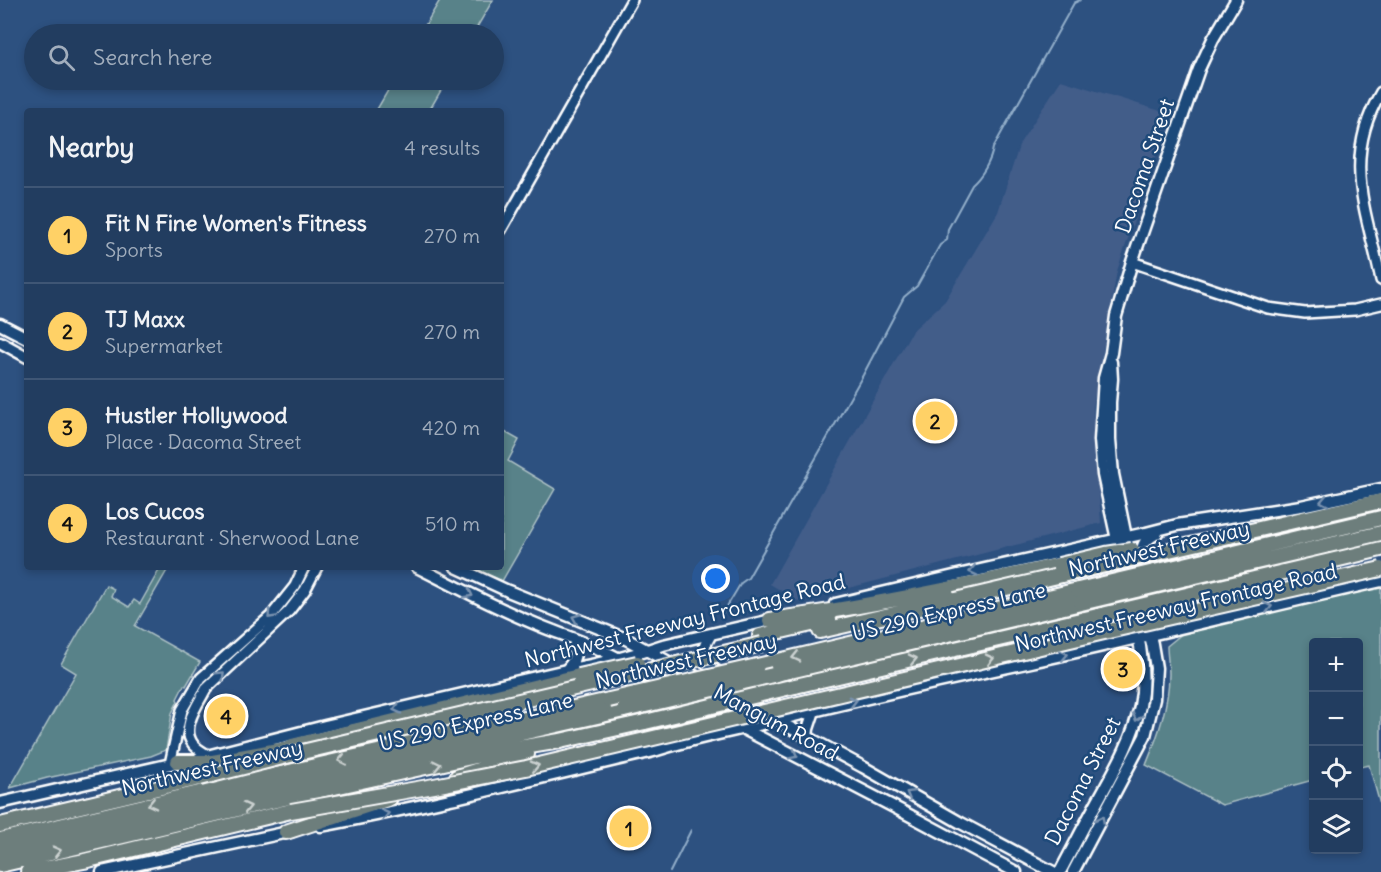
<!DOCTYPE html>
<html lang="en">
<head>
<meta charset="utf-8">
<style>
	body { margin:0; font-family:Delius,sans-serif; background:#2a4466; color:#f1f3f6 }
	.controls { position:absolute; right:18px; bottom:18px; display:grid; overflow:hidden; border-radius:6px; box-shadow:0 3px 9px #0003 }
	.controls button { width:54px; height:54px; display:grid; place-items:center; padding:0; border:0; border-bottom:2px solid #3f5675; background:#223d60; color:#f1f3f6; font:30px sans-serif }
	.you { position:absolute; left:716px; top:579px; width:21px; height:21px; margin:-15px; border:4px solid #fff; border-radius:50%; background:#1a73e8; box-shadow:0 0 0 9px #1a73e833 }
	.badge { display:grid; place-items:center; width:39px; height:39px; border-radius:50%; background:#ffd166; color:#111; font-size:20px; font-weight:700 }
	.pin { position:absolute; translate:-50% -50%; border:3px solid #fff; box-shadow:0 2px 6px #0006 }
	.list { margin:0; padding:0; list-style:none }
	h2 { display:flex; justify-content:space-between; align-items:center; height:78px; margin:0; padding:0 24px; font-size:26px }
	h2 small { font-size:20px; font-weight:400; color:#a2aebd }
	.list li { display:grid; grid-template-columns:39px 1fr auto; gap:18px; align-items:center; box-sizing:border-box; height:96px; padding:0 24px; border-top:2px solid #3f5675 }
	.list b { display:block; font-size:22px; white-space:nowrap }
	.list p { margin:0; font-size:20px; white-space:nowrap; color:#a2aebd }
	.list em { font-size:20px; font-style:normal; color:#a2aebd }
	.icon { flex:none; width:33px; height:33px; fill:none; stroke:currentColor; stroke-width:2; stroke-linecap:round; stroke-linejoin:round }
	.map { position:relative; flex:none; width:1381px; height:872px; overflow:hidden }
	.search { position:absolute; background:#223d60; box-shadow:0 3px 9px #0003; left:24px; top:24px; width:480px; height:66px; display:flex; align-items:center; gap:15px; box-sizing:border-box; padding:0 21px; border-radius:33px; color:#a2aebd; font-size:22px }
	.panel { position:absolute; background:#223d60; box-shadow:0 3px 9px #0003; left:24px; top:108px; width:480px; height:462px; border-radius:6px }
	.map>svg:first-child { display:block }
</style>
</head>
<body>
<div class="map">
<svg width="1381" height="872" viewBox="0 0 1381 872">
	<rect width="100%" height="100%" fill="#2d5180"/>
	<filter id="ink" filterUnits="userSpaceOnUse"><feTurbulence type="fractalNoise" baseFrequency=".0167" numOctaves="2"/><feDisplacementMap in="SourceGraphic" scale="12" xChannelSelector="R" yChannelSelector="G"/><feConvolveMatrix kernelMatrix="1 2 1 2 8 2 1 2 1" color-interpolation-filters="sRGB"/></filter>
	<g filter="url(#ink)">
		<path fill="#425d89" d="M1061,80L1170,114L1117,271L1093,407L1101,523L798,601L770,584L912,331L945,301L998,212L1020,143Z"/>
		<path fill="#588289" stroke="#acc0c4" stroke-width="1.5" d="M440,0H493L473,34H420Z
			M394,80H447L429,111H376Z
			M501,430L519,440L508,461L555,489L502,581L471,567H501Z
			M161,567H169L135,626L200,662L186,686L184,685L177,699L178,701L172,713L166,750L151,756L47,778L10,788L76,673L61,664L106,585L114,589L111,596L129,607L134,600L140,604Z
			M1381,587V808L1369,765L1359,767L1358,642H1314L1313,780L1222,805L1146,765C1158,736 1169,705 1169,674C1169,664 1167,655 1167,646L1183,633Z"/>
		<g fill="none" stroke-linecap="round" stroke-linejoin="round">
			<path stroke="#92aec9" stroke-width="2" d="M723,613L741,583L748,578L863,375L904,297L917,286L940,245L947,240L948,229L972,185C982,176 991,161 993,148L1074,3L1080,0
				M670,872L691,830"/>
			<defs>
				<path id="tertiary" d="M1381,92C1341,160 1367,211 1381,280
					M501,230L632,0
					M1132,262L1268,308L1305,313L1355,310L1381,304
					M209,756C203,752 197,749 193,744C180,728 198,704 206,689L289,611L305,590L317,567
					M170,764L182,710L201,678L271,616L295,586L304,567"/>
				<path id="secondary" d="M0,324L27,338
					M0,342L27,357
					M1157,533C1152,536 1145,540 1143,546C1138,560 1153,601 1157,617L1163,623
					M417,567C455,586 492,606 531,622C561,635 593,644 621,660
					M456,567L508,591L626,639L863,767L961,823L1053,872
					M835,604L958,575L1146,533L1177,525L1301,506L1381,489
					M711,634C703,648 698,656 711,668L784,709
					M566,670C576,661 577,651 574,639
					M640,671L742,728L894,807L1016,872
					M619,676L691,717L695,722L696,727L693,733
					M807,737L808,729L814,711
					M199,758L325,726L566,670C599,664 632,656 663,645L776,619
					M0,803L184,761
					M321,826C433,805 543,777 654,751C695,737 737,731 778,720C862,698 946,680 1031,662C1148,637 1264,607 1381,581
					M102,872L293,831
					M1060,872C1074,846 1087,820 1101,795C1117,766 1133,738 1140,706C1144,686 1143,666 1140,646L1103,475L1100,440L1104,378L1111,353L1116,316L1132,262L1199,69L1213,39L1236,0
					M1073,872L1145,736L1154,699L1156,668L1152,644L1126,537L1113,474L1110,440V402L1112,379L1111,362"/>
				<path id="motorway" d="M1229,536L1381,501
					M1184,565L1381,518
					M1187,578L1381,533
					M1191,594L1381,549
					M770,620C867,607 963,587 1059,565
					M820,631L955,600
					M760,636L829,620
					M757,666L1078,590
					M773,675L1081,603
					M795,686L1085,619
					M402,734L461,726
					M292,746L579,676
					M178,762H213L273,751L303,747
					M457,777L527,754
					M0,825L200,778
					M286,832L390,798
					M0,840L258,779L609,700
					M0,852L280,787L624,710
					M0,865L289,797L494,752L560,741L645,722
					M28,872L84,861L291,811"/>
			</defs>
			<use href="#tertiary" stroke="#fff" stroke-width="14"/>
			<use href="#secondary" stroke="#fff" stroke-width="15"/>
			<use href="#motorway" stroke="#fff" stroke-width="18"/>
			<use href="#tertiary" stroke="#1f4a7a" stroke-width="9"/>
			<use href="#secondary" stroke="#1f4a7a" stroke-width="10"/>
			<use href="#motorway" stroke="#6d7e7c" stroke-width="14"/>
			<defs>
				<path id="motorway-bridge" d="M1059,565L1106,554L1132,550
					M1078,590L1184,565
					M955,600L1229,536
					M1081,603L1187,578
					M1085,619L1191,594
					M579,676L637,663
					M609,700L757,666
					M624,710L773,675
					M645,722L795,686
					M200,778L302,752L762,644
					M291,811L434,786L526,768L1100,633L1381,569"/>
			</defs>
			<use href="#motorway-bridge" stroke="#fff" stroke-width="18" stroke-linecap="butt"/>
			<use href="#motorway-bridge" stroke="#6d7e7c" stroke-width="14"/>
		</g>
		<defs><path id="oneway-chevron" d="M-2-3.5L2.5 0L-2 3.5" fill="none" stroke-width="1.6" stroke-linecap="round" stroke-linejoin="round" transform="scale(1.5)"/></defs>
		<g stroke="#7992af">
			<use href="#oneway-chevron" transform="translate(1324 501) rotate(169)"/>
			<use href="#oneway-chevron" transform="translate(973 571) rotate(167)"/>
			<use href="#oneway-chevron" transform="translate(469 594) rotate(27)"/>
			<use href="#oneway-chevron" transform="translate(1268 607) rotate(-13)"/>
			<use href="#oneway-chevron" transform="translate(271 615) rotate(133)"/>
			<use href="#oneway-chevron" transform="translate(576 618) rotate(-158)"/>
			<use href="#oneway-chevron" transform="translate(1064 655) rotate(-12)"/>
			<use href="#oneway-chevron" transform="translate(221 675) rotate(-44)"/>
			<use href="#oneway-chevron" transform="translate(853 701) rotate(-14)"/>
			<use href="#oneway-chevron" transform="translate(397 709) rotate(167)"/>
			<use href="#oneway-chevron" transform="translate(1137 717) rotate(105)"/>
			<use href="#oneway-chevron" transform="translate(794 755) rotate(27)"/>
			<use href="#oneway-chevron" transform="translate(910 794) rotate(-150)"/>
			<use href="#oneway-chevron" transform="translate(385 814) rotate(-13)"/>
			<use href="#oneway-chevron" transform="translate(1101 820) rotate(-62)"/>
		</g>
		<g stroke="#ccd2d1">
			<use href="#oneway-chevron" transform="translate(796 657) rotate(167)"/>
			<use href="#oneway-chevron" transform="translate(913 659) rotate(-13)"/>
			<use href="#oneway-chevron" transform="translate(990 659) rotate(-13)"/>
			<use href="#oneway-chevron" transform="translate(342 760) rotate(168)"/>
			<use href="#oneway-chevron" transform="translate(437 765) rotate(-12)"/>
			<use href="#oneway-chevron" transform="translate(535 766) rotate(-13)"/>
			<use href="#oneway-chevron" transform="translate(152 804) rotate(167)"/>
			<use href="#oneway-chevron" transform="translate(247 807) rotate(-13)"/>
			<use href="#oneway-chevron" transform="translate(57 851) rotate(-13)"/>
		</g>
	</g>
	<g text-anchor="middle" stroke-width="5" stroke-linejoin="round" paint-order="stroke">
		<g font-size="21" fill="#fff" stroke="#1f4a7a">
			<text transform="translate(1145 166) rotate(-71)" y="7">Dacoma Street</text>
			<text transform="translate(1159 549) rotate(-13)" y="7">Northwest Freeway</text>
			<text transform="translate(1176 608) rotate(-13)" y="7">Northwest Freeway Frontage Road</text>
			<text transform="translate(949 612) rotate(-13)" y="7">US 290 Express Lane</text>
			<text transform="translate(685 621) rotate(-14)" y="7">Northwest Freeway Frontage Road</text>
			<text transform="translate(686 661) rotate(-13)" y="7">Northwest Freeway</text>
			<text transform="translate(476 722) rotate(-13)" y="7">US 290 Express Lane</text>
			<text transform="translate(776 723) rotate(28)" y="7">Mangum Road</text>
			<text transform="translate(212 768) rotate(-13)" y="7">Northwest Freeway</text>
			<text transform="translate(1083 781) rotate(-63)" y="7">Dacoma Street</text>
		</g>
	</g>
</svg>
<div class="controls">
<button>+</button>
<button>−</button>
<button><svg class="icon" aria-label="locate" viewBox="0 0 24 24"><circle cx="12" cy="12" r="6"/><path d="M12 2v4M12 18v4M2 12h4M18 12h4"/></svg></button>
<button><svg class="icon" aria-label="layers" viewBox="0 0 24 24"><path d="M12 4l9 5-9 5-9-5zM3 14l9 5 9-5"/></svg></button>
</div>
<div class="you"></div>
<div class="pin badge" style="left:629px;top:828px">1</div>
<div class="pin badge" style="left:935px;top:421px">2</div>
<div class="pin badge" style="left:1123px;top:669px">3</div>
<div class="pin badge" style="left:226px;top:716px">4</div>
<div class="search"><svg class="icon" aria-label="search" viewBox="0 0 24 24"><circle cx="10" cy="10" r="6"/><path d="M15 15l6 6"/></svg>Search here</div>
<section class="panel">
<h2>Nearby<small>4 results</small></h2>
<ul class="list">
<li><span class="badge">1</span><div><b>Fit N Fine Women's Fitness</b><p>Sports</p></div><em>270 m</em></li>
<li><span class="badge">2</span><div><b>TJ Maxx</b><p>Supermarket</p></div><em>270 m</em></li>
<li><span class="badge">3</span><div><b>Hustler Hollywood</b><p>Place · Dacoma Street</p></div><em>420 m</em></li>
<li><span class="badge">4</span><div><b>Los Cucos</b><p>Restaurant · Sherwood Lane</p></div><em>510 m</em></li>
</ul>
</section>
</div>
</body>
</html>
